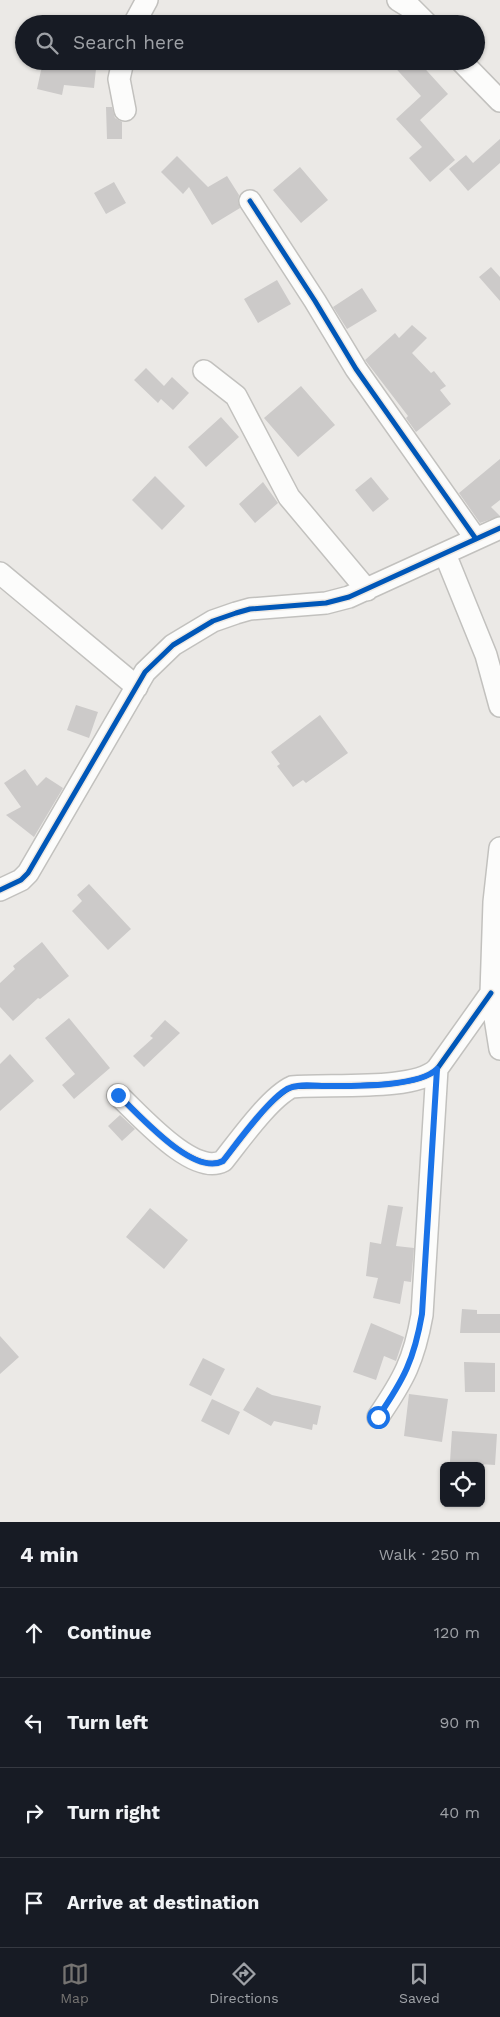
<!DOCTYPE html>
<html lang="en">
<head>
<meta charset="utf-8">
<style>
	body { margin:0; font-family:"Work Sans",sans-serif; background:#20242c; color:#f1f3f6 }
	.controls { position:absolute; right:15px; bottom:15px; display:grid; overflow:hidden; border-radius:8px; box-shadow:0 1px 4px #0004 }
	.controls button { width:45px; height:45px; display:grid; place-items:center; padding:0; border:0; border-bottom:1px solid #363941; background:#171b24; color:#f1f3f6; font:25px sans-serif }
	.stop { position:absolute; width:15px; height:15px; margin:-11px; border:4px solid #1a73e8; border-radius:50%; background:#fff }
	.stop.end { background:#1a73e8; border-color:#fff; box-shadow:0 1px 5px #0008 }
	.list { margin:0; padding:0; list-style:none }
	h2 { display:flex; justify-content:space-between; align-items:center; height:65px; margin:0; padding:0 20px; font-size:21px }
	h2 small { font-size:16px; font-weight:400; color:#9ea1a6 }
	.list li { display:grid; grid-template-columns:32px 1fr auto; gap:15px; align-items:center; box-sizing:border-box; height:90px; padding:0 20px; border-top:1px solid #363941 }
	.list b { display:block; font-size:19px; white-space:nowrap }
	.list em { font-size:16px; font-style:normal; color:#9ea1a6 }
	.icon { flex:none; width:28px; height:28px; fill:none; stroke:currentColor; stroke-width:2; stroke-linecap:round; stroke-linejoin:round }
	.map { position:relative; flex:none; width:500px; height:1522px; overflow:hidden }
	.search { position:absolute; background:#171b24; box-shadow:0 1px 4px #0004; left:15px; right:15px; top:15px; height:55px; display:flex; align-items:center; gap:12px; box-sizing:border-box; padding:0 18px; border-radius:28px; color:#9ea1a6; font-size:19px }
	.sheet { height:425px; background:#171b24 }
	nav { display:flex; justify-content:space-around; align-items:center; box-sizing:border-box; height:70px; border-top:1px solid #363941; background:#171b24; font-size:14px; color:#9ea1a6 }
	nav a { display:grid; justify-items:center; gap:2px }
	nav .on { color:#757371 }
	.map>svg:first-child { display:block }
</style>
</head>
<body>
<div class="map">
<svg width="500" height="1522" viewBox="0 0 500 1522">
	<rect width="100%" height="100%" fill="#ebe9e6"/>
	<path fill="#cccac9" d="M43,61H69L68,67L96,69L94,88L64,85L62,95L37,89Z
		M389,61H418L448,94L420,120L455,160L430,182L409,158L422,147L396,119L421,96Z
		M106,107H112L115,118L122,122V139H107Z
		M500,139V163L468,191L449,169L466,155L473,163Z
		M177,156L208,187L227,176L239,195L238,201L240,208L212,225L189,187L183,194L161,172Z
		M300,167L328,200L301,223L273,190Z
		M114,182L126,203L106,214L94,193Z
		M491,267L500,277V301L479,277Z
		M277,280L291,304L258,323L244,299Z
		M362,288L377,311L347,329L333,307Z
		M412,325L427,338L412,353L431,373L434,371L446,386L440,390L451,404L416,432L406,418L408,416L365,360L395,333L399,338Z
		M146,368L164,386L172,377L189,393L173,410L161,399L158,403L134,380Z
		M301,386L335,425L298,457L264,418Z
		M221,417L239,437L206,467L188,447Z
		M500,459V500L491,507L500,516L480,523L459,493Z
		M155,476L185,506L162,530L132,500Z
		M371,477L389,499L373,512L355,490Z
		M263,482L278,503L255,523L239,504Z
		M76,705L98,712L89,738L67,730Z
		M320,715L348,753L306,783L303,780L293,787L277,766L280,764L271,752Z
		M25,769L37,786L46,777L63,788L34,837L6,815L21,807L4,783Z
		M89,884L131,929L108,950L72,911L82,901L77,895Z
		M42,942L69,976L40,999L38,998L13,1021L0,1007V983L15,969L13,966Z
		M69,1018L110,1068L74,1099L62,1085L75,1074L45,1038Z
		M165,1020L180,1033L144,1067L133,1056L153,1038L150,1036Z
		M10,1054L34,1081L0,1111V1064Z
		M120,1115L135,1129L122,1141L108,1126Z
		M388,1205L403,1207L396,1246L414,1248L411,1282L404,1281L400,1304L373,1298L378,1278L366,1276L370,1242L381,1244Z
		M150,1208L188,1240L164,1269L126,1237Z
		M462,1309L477,1310V1314H500V1333H460Z
		M371,1323L404,1337L396,1361L384,1356L376,1380L353,1372Z
		M0,1336L19,1357L0,1374Z
		M203,1358L225,1369L211,1396L189,1385Z
		M464,1362L495,1363V1392H465Z
		M257,1387L272,1395L321,1406L317,1425L313,1424L312,1430L274,1421L271,1426L243,1410Z
		M409,1394L448,1399L442,1442L404,1436Z
		M212,1399L240,1412L229,1435L201,1421Z
		M452,1431L497,1434L495,1465L450,1462Z"/>
	<g fill="none" stroke-linecap="round" stroke-linejoin="round">
		<defs>
			<path id="minor" d="M398,0L411,8L427,24
				M134,24L147,0
				M123,61L119,79L125,110
				M461,61L500,101
				M250,201L315,301L356,369L476,539
				M204,371L236,396L289,497L367,590
				M445,554L486,655L500,706
				M0,573L137,687
				M500,848L494,902L491,993L500,1049
				M0,890L21,880L28,873L145,672L173,645L213,621L236,613L250,609L326,603L349,597L500,528
				M118,1095C139,1114 193,1177 223,1161C239,1141 270,1097 292,1087C325,1083 414,1092 437,1069L491,993
				M378,1417C404,1379 414,1360 422,1315L437,1069"/>
		</defs>
		<use href="#minor" stroke="#c2c1be" stroke-width="24"/>
		<use href="#minor" stroke="#fcfcfb" stroke-width="21"/>
		<defs>
			<path id="cycleway" d="M250,201L315,301L356,369L476,539
				M0,890L21,880L28,873L145,672L173,645L213,621L236,613L250,609L326,603L349,597L500,528
				M118,1095C139,1114 193,1177 223,1161C239,1141 270,1097 292,1087C325,1083 414,1092 437,1069L491,993"/>
		</defs>
		<use href="#cycleway" stroke="#eee9e3" stroke-width="8"/>
		<use href="#cycleway" stroke="#0057b8" stroke-width="5"/>
	</g>
	<g fill="none" stroke-linecap="round" stroke-linejoin="round">
		<path stroke="#1a73e8" stroke-width="6" d="M118,1095C139,1114 193,1177 223,1161C237,1143 269,1099 287,1089C299,1083 315,1086 329,1086C354,1086 419,1087 437,1069L422,1314C414,1360 404,1379 378,1417"/>
	</g>
</svg>
<div class="controls">
<button><svg class="icon" aria-label="locate" viewBox="0 0 24 24"><circle cx="12" cy="12" r="6"/><path d="M12 2v4M12 18v4M2 12h4M18 12h4"/></svg></button>
</div>
<div class="stop" style="left:378px;top:1417px"></div>
<div class="stop end" style="left:118px;top:1095px"></div>
<div class="search"><svg class="icon" aria-label="search" viewBox="0 0 24 24"><circle cx="10" cy="10" r="6"/><path d="M15 15l6 6"/></svg>Search here</div>
</div>
<section class="sheet">
<h2>4 min<small>Walk · 250 m</small></h2>
<ul class="list">
<li><svg class="icon" aria-label="ahead" viewBox="0 0 24 24"><path d="M12 20V5M6 11l6-6 6 6"/></svg><div><b>Continue</b></div><em>120 m</em></li>
<li><svg class="icon" aria-label="left" viewBox="0 0 24 24"><path d="M17 20v-9H6M10 6l-5 5 5 5"/></svg><div><b>Turn left</b></div><em>90 m</em></li>
<li><svg class="icon" aria-label="right" viewBox="0 0 24 24"><path d="M7 20v-9h11M14 6l5 5-5 5"/></svg><div><b>Turn right</b></div><em>40 m</em></li>
<li><svg class="icon" aria-label="arrive" viewBox="0 0 24 24"><path d="M6 21V4h12l-3 4 3 4H6"/></svg><div><b>Arrive at destination</b></div></li>
</ul>
</section>
<nav>
<a class="on"><svg class="icon" aria-label="map" viewBox="0 0 24 24"><path d="M3 6l6-2 6 2 6-2v14l-6 2-6-2-6 2zM9 4v14M15 6v14"/></svg>Map</a>
<a><svg class="icon" aria-label="directions" viewBox="0 0 24 24"><path d="M12 3l9 9-9 9-9-9zM9 14v-3h6M13 9l2 2-2 2"/></svg>Directions</a>
<a><svg class="icon" aria-label="saved" viewBox="0 0 24 24"><path d="M7 4h10v16l-5-4-5 4z"/></svg>Saved</a>
</nav>
</body>
</html>
